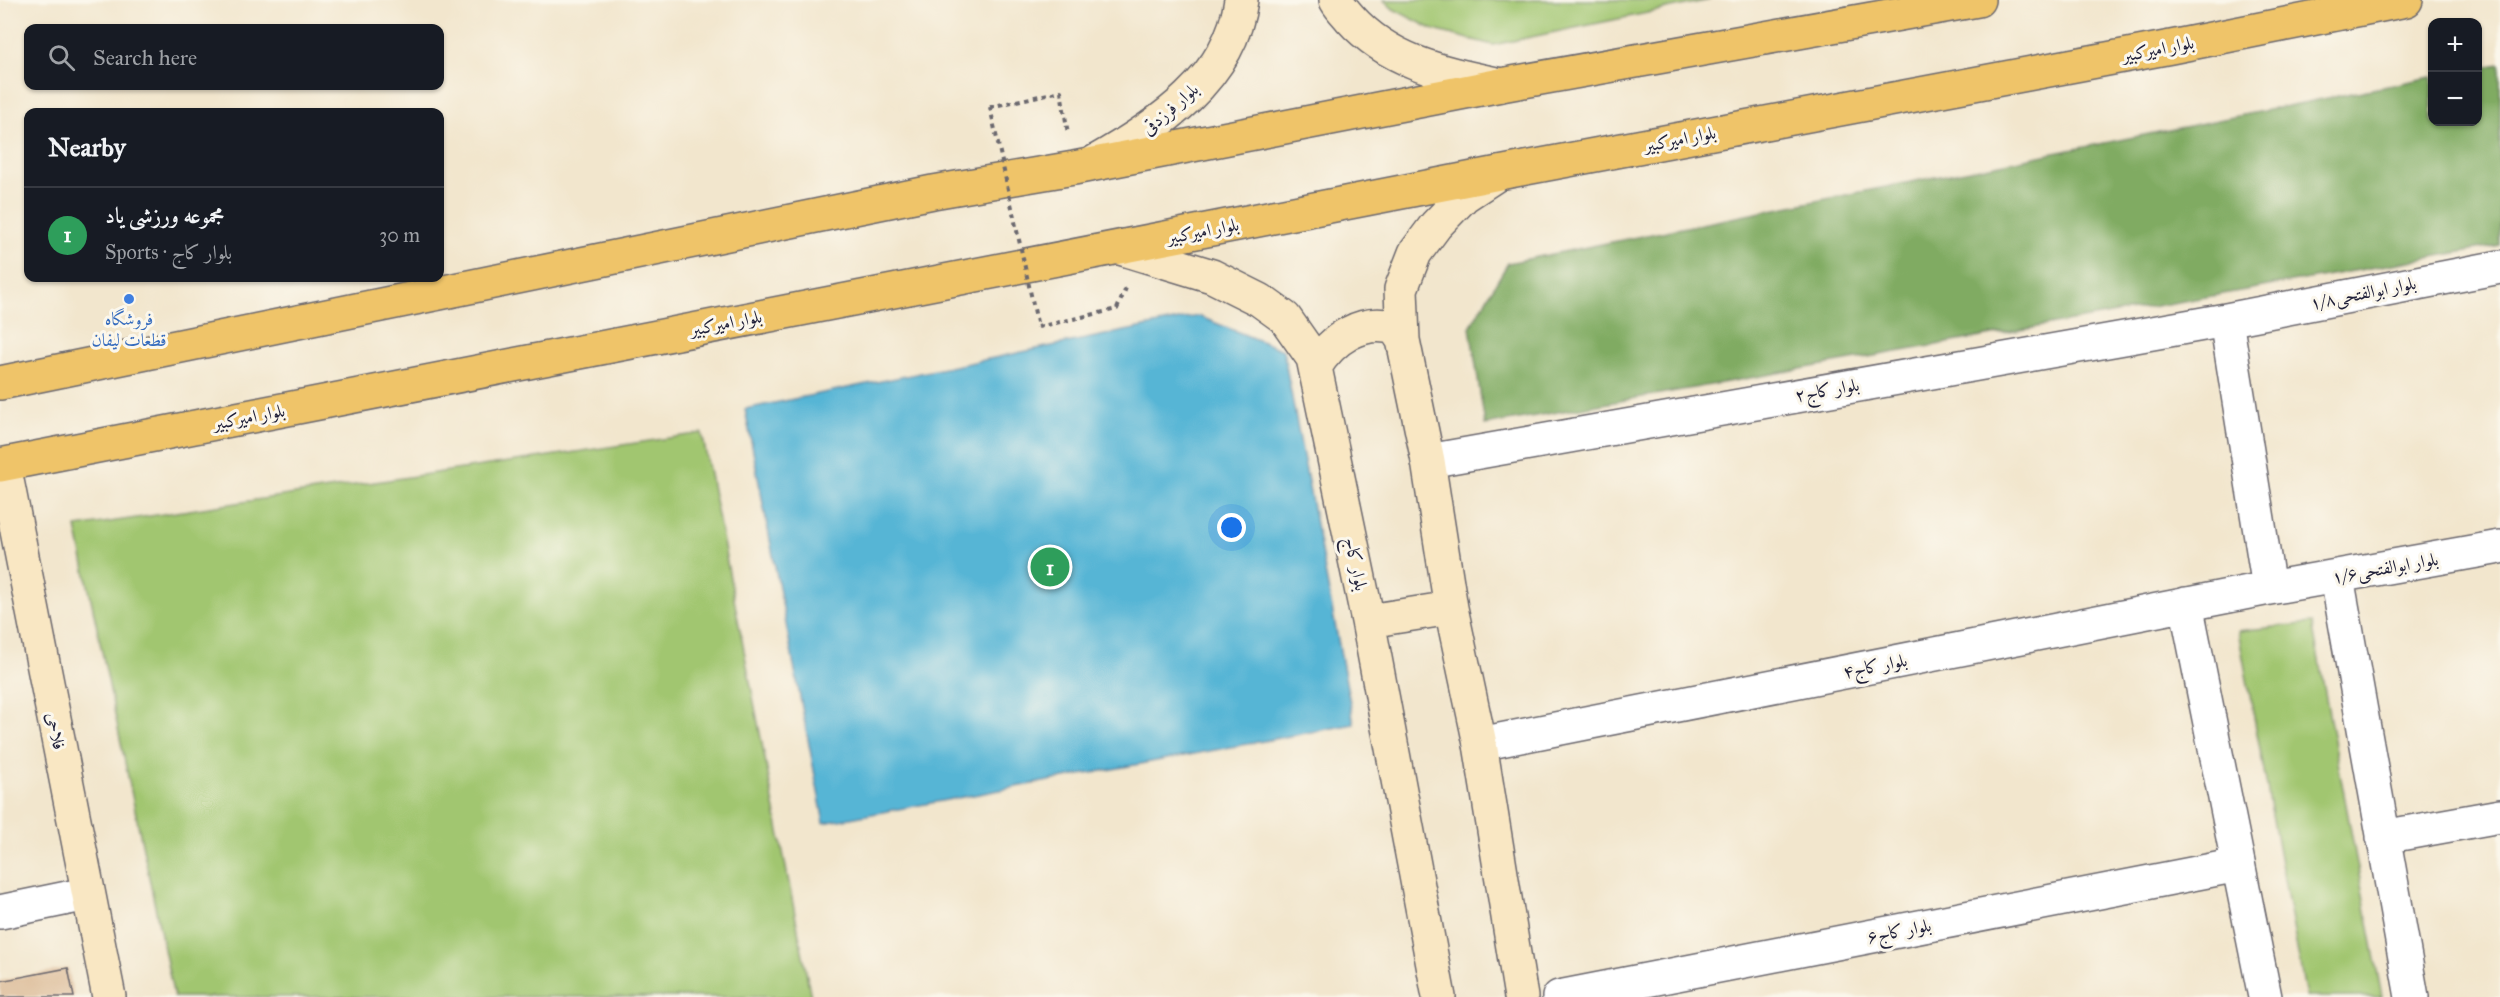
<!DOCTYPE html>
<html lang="en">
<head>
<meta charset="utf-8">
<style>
	body { margin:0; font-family:"IM FELL Great Primer",Amiri,serif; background:#20242c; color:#f1f3f6 }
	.controls { position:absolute; right:18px; top:18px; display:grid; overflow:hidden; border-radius:12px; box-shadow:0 2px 4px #0004 }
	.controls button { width:54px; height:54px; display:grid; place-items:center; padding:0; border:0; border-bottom:2px solid #363941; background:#171b24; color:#f1f3f6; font:30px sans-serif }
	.you { position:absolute; left:1232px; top:528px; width:21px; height:21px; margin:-15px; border:4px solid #fff; border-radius:50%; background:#1a73e8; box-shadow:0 0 0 9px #1a73e833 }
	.badge { display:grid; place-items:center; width:39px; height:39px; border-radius:50%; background:#8c9099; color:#fff; font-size:20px; font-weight:700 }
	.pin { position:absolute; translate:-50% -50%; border:3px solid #fff; box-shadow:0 2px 6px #0006 }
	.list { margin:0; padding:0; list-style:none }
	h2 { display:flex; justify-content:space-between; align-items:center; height:78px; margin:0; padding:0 24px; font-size:26px }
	h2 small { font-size:20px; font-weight:400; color:#9ea1a6 }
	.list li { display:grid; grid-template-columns:39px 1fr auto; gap:18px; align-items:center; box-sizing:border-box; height:96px; padding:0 24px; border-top:2px solid #363941 }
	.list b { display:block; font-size:22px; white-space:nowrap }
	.list p { margin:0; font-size:20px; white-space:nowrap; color:#9ea1a6 }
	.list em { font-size:20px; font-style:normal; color:#9ea1a6 }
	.icon { flex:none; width:33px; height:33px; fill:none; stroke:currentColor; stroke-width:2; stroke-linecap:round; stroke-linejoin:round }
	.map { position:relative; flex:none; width:2500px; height:997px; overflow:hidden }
	.search { position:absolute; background:#171b24; box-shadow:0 2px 4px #0004; left:24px; top:24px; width:420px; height:66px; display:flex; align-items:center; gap:15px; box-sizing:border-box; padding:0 21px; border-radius:12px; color:#9ea1a6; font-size:22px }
	.panel { position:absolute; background:#171b24; box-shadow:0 2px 4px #0004; left:24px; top:108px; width:420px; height:174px; border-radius:12px }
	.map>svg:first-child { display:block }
</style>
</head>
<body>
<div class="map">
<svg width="2500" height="997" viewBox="0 0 2500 997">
	<rect width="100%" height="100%" fill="#fbf7ec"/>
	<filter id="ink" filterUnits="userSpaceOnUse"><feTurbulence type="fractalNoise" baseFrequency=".0167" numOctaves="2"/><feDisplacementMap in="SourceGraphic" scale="12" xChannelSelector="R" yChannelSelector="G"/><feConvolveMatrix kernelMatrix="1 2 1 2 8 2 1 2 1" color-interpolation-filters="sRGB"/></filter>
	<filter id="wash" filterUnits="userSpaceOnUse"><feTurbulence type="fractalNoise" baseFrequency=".008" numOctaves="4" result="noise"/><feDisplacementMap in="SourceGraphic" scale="24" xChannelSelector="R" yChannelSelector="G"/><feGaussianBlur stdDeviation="1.35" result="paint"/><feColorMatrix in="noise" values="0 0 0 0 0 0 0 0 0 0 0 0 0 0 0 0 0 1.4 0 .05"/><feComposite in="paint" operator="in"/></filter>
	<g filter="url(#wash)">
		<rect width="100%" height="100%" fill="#f2e6cd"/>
		<path fill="#a1c66f" stroke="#627455" stroke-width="1.5" d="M1384,0H1710L1493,45L1434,30L1393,9Z
			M702,433L811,997H174L76,527Z
			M2312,623L2382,997H2306L2238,631Z"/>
		<path fill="#80ab62" stroke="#51664e" stroke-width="1.5" d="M2500,64V245L1485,425L1470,327L1508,263L2432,77V122H2478V68Z"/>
		<path fill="#57b5d5" stroke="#3c6c88" stroke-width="1.5" d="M1198,316L1283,350L1354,724L824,823L745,409Z"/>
		<g id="blocks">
			<path fill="#dcbb97" d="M68,968L74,997H0V981Z"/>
		</g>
	</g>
	<g filter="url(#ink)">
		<use href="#blocks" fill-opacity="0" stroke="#6b676e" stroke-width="1.5"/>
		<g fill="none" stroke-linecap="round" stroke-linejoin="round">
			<defs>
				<path id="street" d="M2226,320L2269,588
					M1428,461L2226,320L2500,267
					M2337,577L2412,997
					M2186,604L2265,997
					M1480,744L2269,588L2500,547
					M2383,837L2500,816
					M0,912L87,894
					M1559,997L2238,865"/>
				<path id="secondary" d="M1336,0C1340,7 1345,12 1350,18C1390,63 1445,73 1501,85
					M1095,162C1158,126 1231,79 1241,0
					M1499,173L1464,196L1436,225L1415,253L1401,289L1403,340L1428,461L1451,608L1480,744L1521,997
					M1120,248L1212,276L1260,300L1285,318L1313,358L1368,621L1439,997
					M1315,367C1332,339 1362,318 1395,328L1403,340
					M4,465L109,997
					M1368,621L1451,608"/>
				<path id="primary" d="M0,383L933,192L1074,168L1501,85L1978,0
					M0,465L1499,173L2171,47L2406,0"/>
			</defs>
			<use href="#street" stroke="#6b676e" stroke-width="36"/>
			<use href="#secondary" stroke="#6b676e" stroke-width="36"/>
			<use href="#primary" stroke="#6b676e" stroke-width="36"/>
			<path stroke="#6b676e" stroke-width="4" stroke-dasharray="4.5 4.5" stroke-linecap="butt" d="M990,107L1061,91L1068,134
				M1038,327L1117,309L1126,288"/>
			<use href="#street" stroke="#fff" stroke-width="33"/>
			<use href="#secondary" stroke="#f9e7c3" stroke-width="33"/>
			<use href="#primary" stroke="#efc469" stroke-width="33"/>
			<path stroke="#6b676e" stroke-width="4" stroke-dasharray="4.5 4.5" stroke-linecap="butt" d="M990,107L1038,327"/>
		</g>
	</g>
	<circle fill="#3f7fe0" stroke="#fbf7ec" stroke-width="2" cx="129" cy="299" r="6"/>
	<g text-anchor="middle" stroke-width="6" stroke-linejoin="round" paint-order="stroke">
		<g font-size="18" fill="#22223b" stroke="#fbf7ec">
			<text transform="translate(2158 49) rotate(-11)" y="6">بلوار امیرکبیر</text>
			<text transform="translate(1170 109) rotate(-41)" y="6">بلوار فرزدقی</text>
			<text transform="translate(1680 139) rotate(-11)" y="6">بلوار امیرکبیر</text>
			<text transform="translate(1203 231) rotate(-11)" y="6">بلوار امیرکبیر</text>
			<text transform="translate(2363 293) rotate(-11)" y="6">بلوار ابوالفتحی۱/۸</text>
			<text transform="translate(726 323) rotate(-11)" y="6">بلوار امیرکبیر</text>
			<text transform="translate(1827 390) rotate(-10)" y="6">بلوار کاج۲</text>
			<text transform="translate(249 417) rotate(-11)" y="6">بلوار امیرکبیر</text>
			<text transform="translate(1356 564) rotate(78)" y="6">بلوار کاج</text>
			<text transform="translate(2385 568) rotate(-10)" y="6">بلوار ابوالفتحی۱/۶</text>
			<text transform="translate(1875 666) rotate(-11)" y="6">بلوار کاج۴</text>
			<text transform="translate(56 731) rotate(79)" y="6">فلاحی</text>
			<text transform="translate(1899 931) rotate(-11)" y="6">بلوار کاج۶</text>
		</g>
		<g font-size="18" fill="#366cbe" stroke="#fbf7ec">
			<text x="129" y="325">فروشگاه<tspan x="129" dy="21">قطعات لیفان</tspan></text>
		</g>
	</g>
</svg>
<div class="controls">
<button>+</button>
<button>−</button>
</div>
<div class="you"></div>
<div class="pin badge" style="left:1050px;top:567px;background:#2e9e5b">1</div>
<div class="search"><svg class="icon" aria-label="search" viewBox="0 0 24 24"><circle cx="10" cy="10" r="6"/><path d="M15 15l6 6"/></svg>Search here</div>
<section class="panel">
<h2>Nearby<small></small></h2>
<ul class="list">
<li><span class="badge" style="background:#2e9e5b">1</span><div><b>مجموعه ورزشی یاد</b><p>Sports · بلوار کاج</p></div><em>30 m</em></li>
</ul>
</section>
</div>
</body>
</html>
